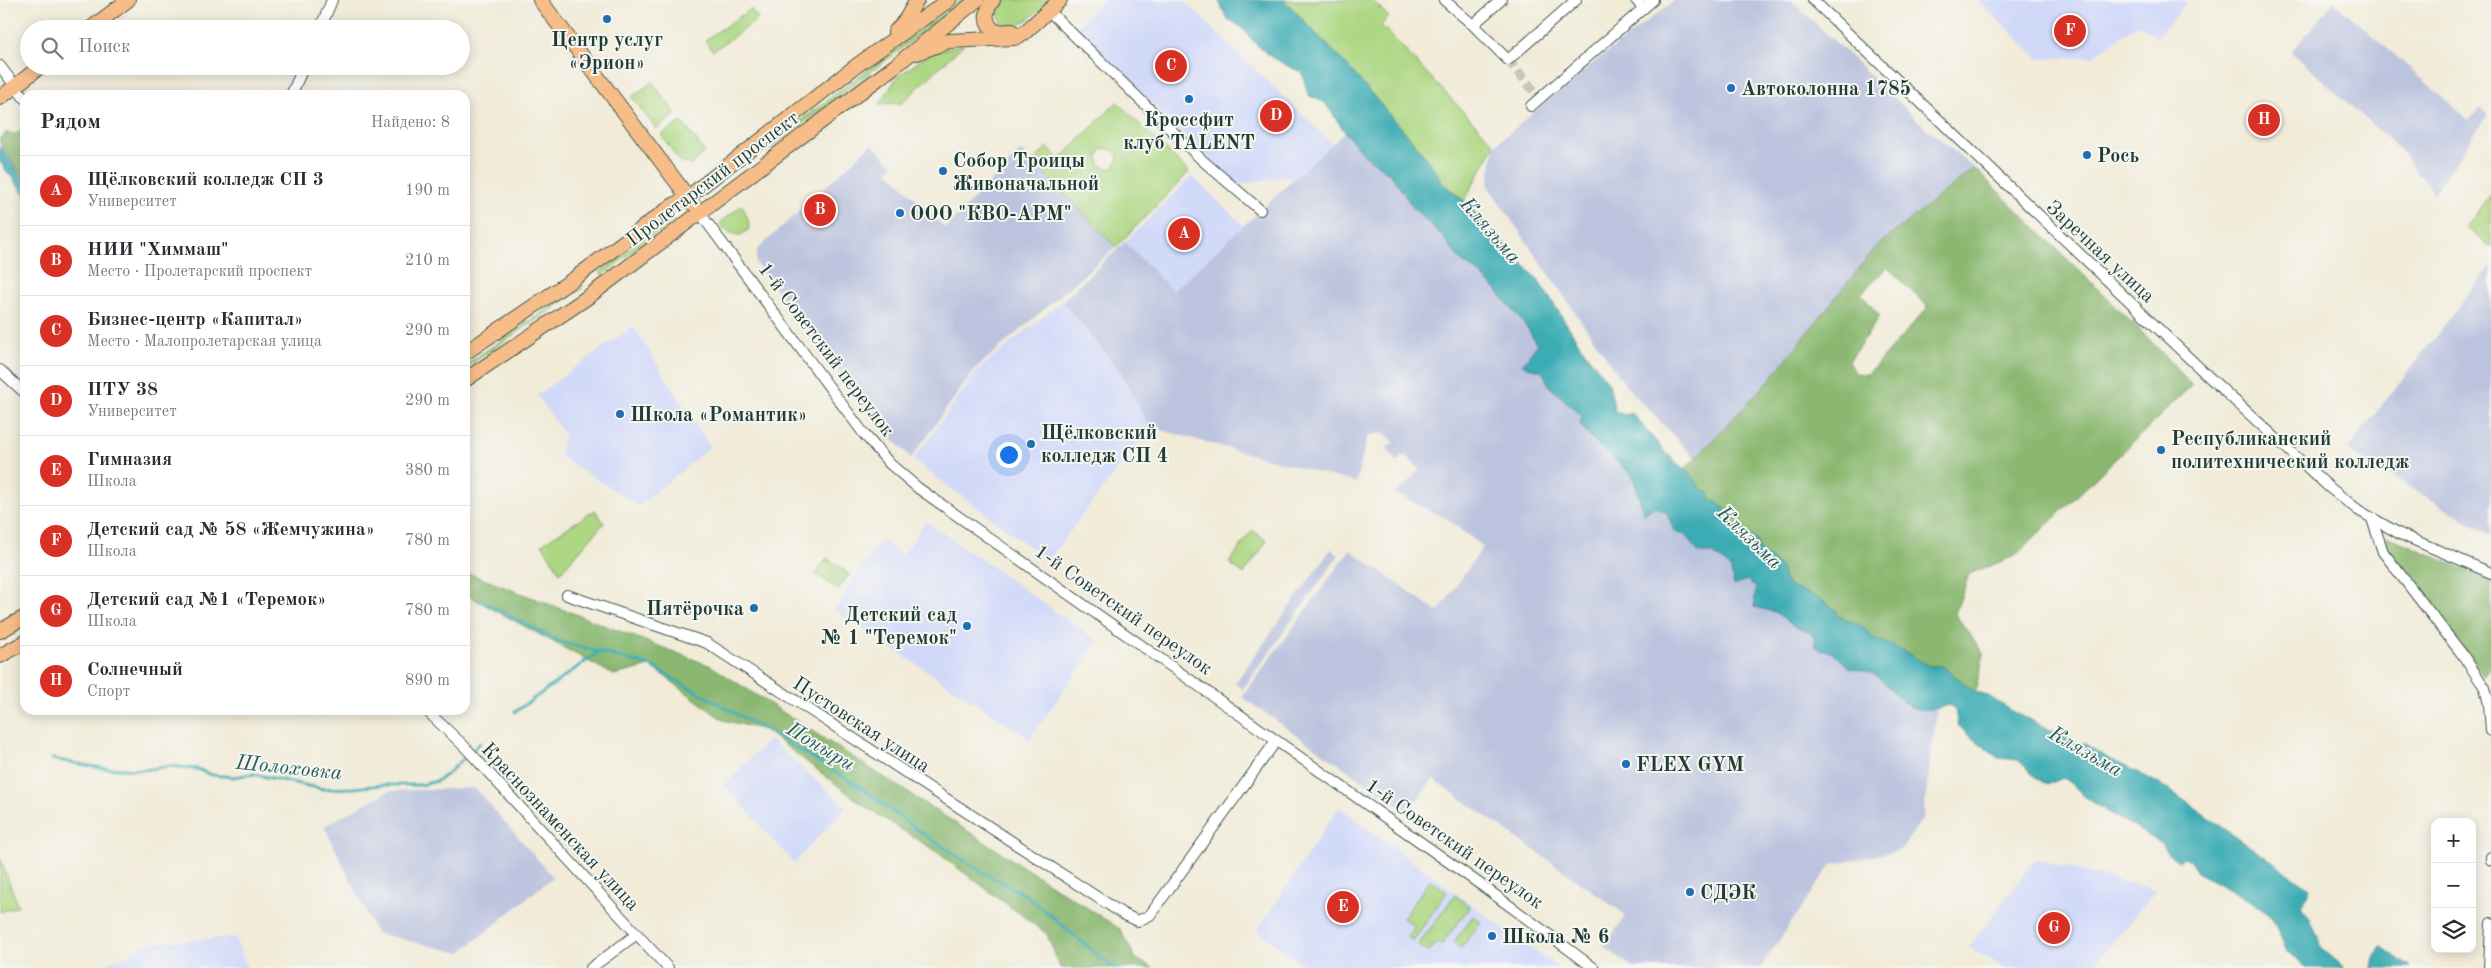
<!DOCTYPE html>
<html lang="ru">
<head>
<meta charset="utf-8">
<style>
	body { margin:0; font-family:"Old Standard TT",serif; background:#f7f7f7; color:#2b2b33 }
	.controls { position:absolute; right:15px; bottom:15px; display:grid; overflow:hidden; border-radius:10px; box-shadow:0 2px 12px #0003 }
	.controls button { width:45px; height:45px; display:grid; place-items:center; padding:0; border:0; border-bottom:1px solid #e1e1e2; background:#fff; color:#2b2b33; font:25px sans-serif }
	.you { position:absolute; left:1008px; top:454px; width:18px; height:18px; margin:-12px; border:4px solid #fff; border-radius:50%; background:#1a73e8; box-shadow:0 0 0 8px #1a73e833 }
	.badge { display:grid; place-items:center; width:32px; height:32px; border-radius:50%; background:#d93025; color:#fff; font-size:16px; font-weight:700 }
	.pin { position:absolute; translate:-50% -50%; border:2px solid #fff; box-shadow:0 1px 5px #0006 }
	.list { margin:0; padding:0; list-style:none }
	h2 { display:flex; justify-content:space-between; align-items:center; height:65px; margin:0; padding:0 20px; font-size:21px }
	h2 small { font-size:16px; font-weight:400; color:#7c7c81 }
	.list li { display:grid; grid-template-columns:32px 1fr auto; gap:15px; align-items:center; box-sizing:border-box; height:70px; padding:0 20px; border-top:1px solid #e1e1e2 }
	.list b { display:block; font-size:19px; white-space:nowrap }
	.list p { margin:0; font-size:16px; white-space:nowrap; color:#7c7c81 }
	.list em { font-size:16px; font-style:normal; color:#7c7c81 }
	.icon { flex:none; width:28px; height:28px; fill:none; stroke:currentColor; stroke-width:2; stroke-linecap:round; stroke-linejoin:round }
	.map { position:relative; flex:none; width:2491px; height:968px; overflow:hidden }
	.search { position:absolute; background:#fff; box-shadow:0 2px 12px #0003; left:20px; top:20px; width:450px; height:55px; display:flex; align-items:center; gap:12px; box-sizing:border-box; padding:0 18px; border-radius:28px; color:#7c7c81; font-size:19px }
	.panel { position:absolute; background:#fff; box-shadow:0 2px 12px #0003; left:20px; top:90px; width:450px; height:625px; border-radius:15px }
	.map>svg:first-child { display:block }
</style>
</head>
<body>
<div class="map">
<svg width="2491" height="968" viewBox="0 0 2491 968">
	<rect width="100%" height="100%" fill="#f6f6f2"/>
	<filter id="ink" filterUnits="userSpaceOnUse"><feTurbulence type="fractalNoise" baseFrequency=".02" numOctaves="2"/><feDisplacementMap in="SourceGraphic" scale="10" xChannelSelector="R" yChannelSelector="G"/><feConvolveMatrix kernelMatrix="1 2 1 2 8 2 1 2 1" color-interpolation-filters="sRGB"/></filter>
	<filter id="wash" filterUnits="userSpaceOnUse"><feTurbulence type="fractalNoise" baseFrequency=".0096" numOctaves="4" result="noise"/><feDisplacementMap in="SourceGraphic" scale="20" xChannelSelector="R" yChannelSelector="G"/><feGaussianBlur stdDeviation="1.12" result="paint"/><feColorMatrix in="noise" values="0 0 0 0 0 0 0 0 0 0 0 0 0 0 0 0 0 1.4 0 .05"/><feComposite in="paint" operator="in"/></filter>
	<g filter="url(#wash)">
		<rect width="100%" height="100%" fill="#f1ebd8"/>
		<path fill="#d1d9f9" d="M1104,0H1183L1333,144L1293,180L1285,176L1236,185L1074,29Z
			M1977,0H2184L2187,3L2157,37L2139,24L2092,57L2039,59Z
			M1192,176L1244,226L1173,291L1125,242Z
			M1062,301L1120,371L1150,427L1048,560L913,460L978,370Z
			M633,326L710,447L639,506L559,456L564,434L537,395Z
			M926,521L1098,641L1030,739L834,610L881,540L903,555Z
			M769,739L846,807L794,863L724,785Z
			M1339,807L1473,906L1558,968H1308L1257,931Z
			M2035,859L2156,890L2092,968H2005L1969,947Z
			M235,937L247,968H98L151,943Z"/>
		<path fill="#bbc3de" d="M1675,0H1791L1925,127L1974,168L1876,247L1768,382L1695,458L1626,386L1488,186L1495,145L1579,74Z
			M2334,2L2469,120L2480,108L2488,115L2434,193L2400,150L2291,52Z
			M1345,132L1365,156L1391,175L1414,209L1442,236L1460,260L1482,276L1497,291L1528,329L1537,345L1549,386L1582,416L1614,456L1633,476L1644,513L1654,507L1667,514L1674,532L1685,535L1699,553H1712L1718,556L1756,587L1755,607L1775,612L1811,633L1849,667L1860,669L1874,674L1905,703L1915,708L1928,707L1937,710L1923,818L1901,850L1831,865L1760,968H1634L1604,947L1626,915L1433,779L1408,812L1242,697L1350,550L1438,612L1483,547L1447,519L1395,493L1407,485L1419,469L1405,455L1397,461L1387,448L1394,442L1385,433L1368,435L1356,483L1150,427L1120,371L1062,301L1125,242L1173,291Z
			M872,144L893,165L888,171L945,228L1021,151L1116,247L975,369L911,458L879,424L756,263L757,250Z
			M2491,265V535L2347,450Z
			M1331,549L1339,555L1243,689L1235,683Z
			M475,788L553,877L460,953L376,933L324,826L389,791Z"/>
		<path fill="#add782" stroke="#668a5b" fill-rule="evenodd" d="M960,0H965L765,152L797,123Z
			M1006,0H1049C1033,15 1025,27 1002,26L998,13Z
			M1284,0H1372L1389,17L1381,25L1495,145L1464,201C1439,179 1424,154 1403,129C1364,85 1324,43 1284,0Z
			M751,9L758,19L713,51L705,40Z
			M964,44L902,103L880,104L897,77L932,52Z
			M652,82L676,114L656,129L632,97Z
			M1117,102L1189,172L1116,247L1033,162L1047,147L1060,159ZM1107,148L1116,152L1118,159L1114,167L1107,169L1099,164L1098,156L1101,150Z
			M682,122L705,152L691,165L680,162L661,135Z
			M2491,194V247L2466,228Z
			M742,205L748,219L749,229L740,236L726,231L720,223Z
			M671,218L673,221L602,275L600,272Z
			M581,286L583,288L465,368V365Z
			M595,510L604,523L560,573L542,544Z
			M1252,530L1267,541L1244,574L1229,563Z
			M827,558L849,574L838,590L816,574Z
			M0,858L18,906L0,912Z
			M1430,880L1447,892L1413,941L1407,937L1415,926L1403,918Z
			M1455,895L1470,907L1441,945L1437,942L1428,953L1418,945Z
			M1473,916L1481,922L1461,948L1454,942Z"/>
		<path fill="#8ab870" stroke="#547a52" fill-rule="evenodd" d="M25,130V180L0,143V139L6,133L16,134Z
			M1974,168L2150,340L2192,385L2015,556L1969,574L1955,614L1984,654L1975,692L1942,666H1929L1894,646L1874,639L1863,627L1836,615L1837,611L1819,599L1790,587L1783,577L1781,568L1759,550L1757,541C1740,531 1727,522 1720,504L1710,500L1685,469L1768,382L1876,247ZM1887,267L1928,307L1868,374L1855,373L1849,361L1880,316L1861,294Z
			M2387,536L2491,581V666L2484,676L2386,550L2383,541Z
			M465,572L711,666L1120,929L1136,959L1153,968H1060L1047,934L931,848L867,808L765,730L723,720L651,666L614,675L465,594Z"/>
		<path fill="#3bacb4" stroke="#2d7474" d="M1218,0H1284L1345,63L1420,150L1443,183L1464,201L1538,280L1585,352L1609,383L1615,411L1624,415L1632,413L1664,451L1696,480L1700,489L1709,493L1711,500L1726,509L1725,517L1757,541L1759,550L1781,568L1783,577L1790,587L1819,598L1837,611L1836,615L1863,627L1874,639L1894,646L1929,666H1942L1975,692L1985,694L2014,712L2079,744L2084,743L2104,756L2147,777L2168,789L2309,888V894L2301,905C2303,911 2308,913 2310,919C2314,928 2319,937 2320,947L2345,968H2305L2286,949L2272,918L2254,903L2197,872L2190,861L2184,858L2178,861L2168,853L2162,844L2090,801C2081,795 2073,782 2063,778L2047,785L2036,778L2018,760L1998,758L1967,734L1958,725L1955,710L1948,705C1939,709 1924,711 1914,708C1903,705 1887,683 1876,676C1868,670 1859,670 1850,668C1844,665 1839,656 1833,653C1826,649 1822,651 1815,646V639L1811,633L1797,628L1775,612L1754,607L1756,587L1747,580L1734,585L1730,567L1712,553H1699L1685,535L1674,532L1667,513L1654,507L1644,514L1633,476L1589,436L1580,424L1582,416L1549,386L1543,372L1522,365L1537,345L1528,329L1497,291L1482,276L1460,260L1442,236L1414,209L1391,175L1365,156L1345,132L1325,103L1308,95L1302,72C1285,66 1268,56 1255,43C1245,33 1241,23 1228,20Z
			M0,146L25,182V195L0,162Z
			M2381,946L2411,968H2372L2374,956Z"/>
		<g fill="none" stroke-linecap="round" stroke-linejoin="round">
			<path stroke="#3bacb4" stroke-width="3" d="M479,600L558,641L651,666L776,736L862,788L913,827L975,868L1026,895L1111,966L1119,968
				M515,712L600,651
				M52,759L101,768L144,770L170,766L197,769L212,775L234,777L253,774L323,789L352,788L383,785H421L437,781L446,775L480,743"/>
		</g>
	</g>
	<g filter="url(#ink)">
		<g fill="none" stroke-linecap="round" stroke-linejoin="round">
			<path stroke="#c7c8b7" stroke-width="10" stroke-dasharray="10 5" stroke-linecap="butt" d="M1508,60L1540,98"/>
			<defs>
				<path id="minor" d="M1444,0L1473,25L1501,0
					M1636,0L1644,8
					M1813,0L2209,377L2330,488L2358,510L2400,534L2491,573
					M1049,11L1202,160L1260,210
					M1473,25L1508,60L1576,0
					M320,29L332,0
					M0,66L25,99
					M291,95L304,66
					M1531,106L1653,0
					M700,213L864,434L890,464L918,488L1484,887L1594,968
					M0,370L25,393
					M2372,519L2383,552L2462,654L2485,688L2489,704L2491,731
					M567,595L707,643L1123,914L1138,921L1150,915L1276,741
					M426,710L465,747L668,968
					M2491,857V860
					M591,968L637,934
					M2489,968L2491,923"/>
				<path id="major" d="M540,0L693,204
					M993,0C985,11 983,23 996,32L1012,31
					M90,29L128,0
					M895,32L906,19L917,0
					M917,53L949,41L1014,38L1023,34L1060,0
					M0,98L41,66
					M465,353L575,278L672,206L688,197L856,66L949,0
					M465,380L588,297L895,66L977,0
					M0,631L25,617
					M0,656L25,642"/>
			</defs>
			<use href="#minor" stroke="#3e574d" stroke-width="12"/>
			<use href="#major" stroke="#3e574d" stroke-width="16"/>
			<use href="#minor" stroke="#fff" stroke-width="10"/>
			<use href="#major" stroke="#f7bd88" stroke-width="14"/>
		</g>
	</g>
	<g fill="#1f6fb2" stroke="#f6f6f2" stroke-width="2">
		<circle cx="607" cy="19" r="5"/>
		<circle cx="1731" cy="88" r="5"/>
		<circle cx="1189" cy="99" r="5"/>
		<circle cx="2087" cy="155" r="5"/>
		<circle cx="943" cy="171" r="5"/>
		<circle cx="900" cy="213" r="5"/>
		<circle cx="620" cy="414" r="5"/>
		<circle cx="1031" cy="444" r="5"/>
		<circle cx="2161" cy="450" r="5"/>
		<circle cx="754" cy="608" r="5"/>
		<circle cx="967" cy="626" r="5"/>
		<circle cx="1626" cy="764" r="5"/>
		<circle cx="1690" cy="892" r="5"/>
		<circle cx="1492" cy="936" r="5"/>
	</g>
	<g text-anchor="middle" stroke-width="4" stroke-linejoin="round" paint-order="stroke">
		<g font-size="20" font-weight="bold" fill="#1f3d34" stroke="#f6f6f2" text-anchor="start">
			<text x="607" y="46" text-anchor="middle">Центр услуг<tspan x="607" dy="23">«Эрион»</tspan></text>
			<text x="1741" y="95">Автоколонна 1785</text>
			<text x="1189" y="126" text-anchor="middle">Кроссфит<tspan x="1189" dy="23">клуб TALENT</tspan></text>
			<text x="2097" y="162">Рось</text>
			<text x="953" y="167">Собор Троицы<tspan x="953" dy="23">Живоначальной</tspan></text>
			<text x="910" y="220">ООО "КВО-АРМ"</text>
			<text x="630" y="421">Школа «Романтик»</text>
			<text x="1041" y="439">Щёлковский<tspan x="1041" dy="23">колледж СП 4</tspan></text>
			<text x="2171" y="445">Республиканский<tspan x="2171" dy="23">политехнический колледж</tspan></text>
			<text x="744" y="615" text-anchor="end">Пятёрочка</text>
			<text x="957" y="621" text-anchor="end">Детский сад<tspan x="957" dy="23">№ 1 "Теремок"</tspan></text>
			<text x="1636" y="771">FLEX GYM</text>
			<text x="1700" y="899">СДЭК</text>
			<text x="1502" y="943">Школа № 6</text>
		</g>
		<g font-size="20" fill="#1f3d34" stroke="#f6f6f2">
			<text transform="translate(712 178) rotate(-37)" y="7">Пролетарский проспект</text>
			<text transform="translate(2101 251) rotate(43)" y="7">Заречная улица</text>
			<text transform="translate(827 349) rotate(53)" y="7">1-й Советский переулок</text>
			<text transform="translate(1124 609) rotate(35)" y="7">1-й Советский переулок</text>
			<text transform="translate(862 724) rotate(33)" y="7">Пустовская улица</text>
			<text transform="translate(561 826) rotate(47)" y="7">Краснознаменская улица</text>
			<text transform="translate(1455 843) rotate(35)" y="7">1-й Советский переулок</text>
		</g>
		<g font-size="21" font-style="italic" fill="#275e5a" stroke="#f6f6f2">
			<text transform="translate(1491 230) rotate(49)" y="7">Клязьма</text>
			<text transform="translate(1750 537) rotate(44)" y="7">Клязьма</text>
			<text transform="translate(821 746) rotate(31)" y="7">Поныри</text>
			<text transform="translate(2086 751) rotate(30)" y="7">Клязьма</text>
			<text transform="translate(289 767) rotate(6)" y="7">Шолоховка</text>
		</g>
	</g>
</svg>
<div class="controls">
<button>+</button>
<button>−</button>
<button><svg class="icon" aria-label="layers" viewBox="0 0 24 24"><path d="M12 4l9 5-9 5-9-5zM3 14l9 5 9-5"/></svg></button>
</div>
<div class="you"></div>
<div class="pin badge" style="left:1184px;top:234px">A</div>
<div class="pin badge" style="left:820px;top:210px">B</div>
<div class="pin badge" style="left:1171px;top:66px">C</div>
<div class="pin badge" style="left:1276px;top:116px">D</div>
<div class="pin badge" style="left:1343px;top:907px">E</div>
<div class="pin badge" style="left:2070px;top:31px">F</div>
<div class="pin badge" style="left:2054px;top:928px">G</div>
<div class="pin badge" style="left:2264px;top:120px">H</div>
<div class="search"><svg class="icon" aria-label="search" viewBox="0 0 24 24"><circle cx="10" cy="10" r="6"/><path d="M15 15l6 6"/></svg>Поиск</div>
<section class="panel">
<h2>Рядом<small>Найдено: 8</small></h2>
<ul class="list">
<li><span class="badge">A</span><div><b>Щёлковский колледж СП 3</b><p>Университет</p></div><em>190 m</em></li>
<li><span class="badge">B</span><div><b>НИИ &quot;Химмаш&quot;</b><p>Место · Пролетарский проспект</p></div><em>210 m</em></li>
<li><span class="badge">C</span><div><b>Бизнес-центр «Капитал»</b><p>Место · Малопролетарская улица</p></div><em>290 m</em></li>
<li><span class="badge">D</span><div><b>ПТУ 38</b><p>Университет</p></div><em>290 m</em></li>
<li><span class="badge">E</span><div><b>Гимназия</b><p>Школа</p></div><em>380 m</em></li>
<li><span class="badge">F</span><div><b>Детский сад № 58 «Жемчужина»</b><p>Школа</p></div><em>780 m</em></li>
<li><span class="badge">G</span><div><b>Детский сад №1 «Теремок»</b><p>Школа</p></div><em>780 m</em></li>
<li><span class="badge">H</span><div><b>Солнечный</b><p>Спорт</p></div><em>890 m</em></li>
</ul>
</section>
</div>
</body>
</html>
